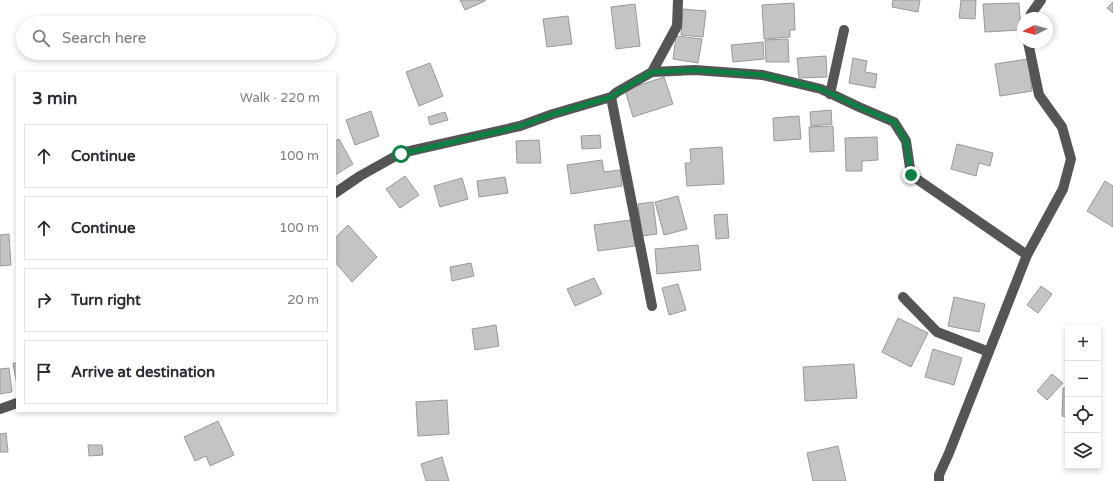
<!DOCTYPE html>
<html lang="en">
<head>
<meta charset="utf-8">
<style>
	body { margin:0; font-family:"Varela Round",sans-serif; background:#f7f7f7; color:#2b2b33 }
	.controls { position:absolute; right:12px; bottom:12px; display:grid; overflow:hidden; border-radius:0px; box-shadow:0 2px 6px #0003 }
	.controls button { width:36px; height:36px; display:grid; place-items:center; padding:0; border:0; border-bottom:1px solid #e1e1e2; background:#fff; color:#2b2b33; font:20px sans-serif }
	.compass { position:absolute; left:1017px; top:12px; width:36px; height:36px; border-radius:50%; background:#fff; box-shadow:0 2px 6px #0003; rotate:265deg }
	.stop { position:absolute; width:12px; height:12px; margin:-9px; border:3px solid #0b8043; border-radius:50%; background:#fff }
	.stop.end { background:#0b8043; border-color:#fff; box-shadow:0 1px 4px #0008 }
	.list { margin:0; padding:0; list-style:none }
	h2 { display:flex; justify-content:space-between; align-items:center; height:52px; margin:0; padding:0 16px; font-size:17px }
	h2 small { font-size:13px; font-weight:400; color:#7c7c81 }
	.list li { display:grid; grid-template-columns:26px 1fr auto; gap:12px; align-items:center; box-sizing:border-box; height:64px; margin:0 8px 8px; padding:0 8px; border:1px solid #e1e1e2; border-radius:0px }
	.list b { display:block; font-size:15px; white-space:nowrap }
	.list em { font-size:13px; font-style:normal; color:#7c7c81 }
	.icon { flex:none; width:22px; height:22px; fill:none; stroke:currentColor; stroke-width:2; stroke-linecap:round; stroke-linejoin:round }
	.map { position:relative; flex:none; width:1113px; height:481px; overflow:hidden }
	.search { position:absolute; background:#fff; box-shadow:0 2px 6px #0003; left:16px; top:16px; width:320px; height:44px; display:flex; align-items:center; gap:10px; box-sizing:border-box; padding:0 14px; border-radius:22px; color:#7c7c81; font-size:15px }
	.panel { position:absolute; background:#fff; box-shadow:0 2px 6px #0003; left:16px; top:72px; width:320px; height:340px; border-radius:0px }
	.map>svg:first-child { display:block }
</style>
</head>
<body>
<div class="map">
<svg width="1113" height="481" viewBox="0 0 1113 481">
	<rect width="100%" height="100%" fill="#fff"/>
	<path fill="#c4c4c4" stroke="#999" d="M460,0H485V1L465,10Z
		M893,0H920L918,12L892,7Z
		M961,0H976L975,19L959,18Z
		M1113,2V13L1107,8Z
		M794,3L795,30H790V37L764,39L762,5Z
		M1019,3L1021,30L985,32L983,4Z
		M635,4L640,46L616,49L611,7Z
		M683,9L706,11L703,37L681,35Z
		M568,16L572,44L547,47L543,19Z
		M676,36L702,39L698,63L673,59Z
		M788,39L789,62H766L765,40Z
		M763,42L764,59L733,62L731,45Z
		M826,56L827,77L799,78L797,58Z
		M853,58L867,61L865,72L877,74L875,88L849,83Z
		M1028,59L1032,91L1000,96L995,64Z
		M430,63L443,96L419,106L406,72Z
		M664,77L673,104L633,117L625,90Z
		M831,110L832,124L811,126L810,112Z
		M371,111L379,136L355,145L346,120Z
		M445,112L448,120L430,125L428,117Z
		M799,116L801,139L774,141L773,118Z
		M833,126L834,151L810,152L809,127Z
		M600,135L601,148L582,149L581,136Z
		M877,137L878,160L862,161V171H846L845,138Z
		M339,139L353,164L335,175V141Z
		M539,140L541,163H517L516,141Z
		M957,144L993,153L990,166L979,163L976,176L951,169Z
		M722,147L724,184L687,186L685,163H691L690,149Z
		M602,160L604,172L620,170L622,186L571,194L567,165Z
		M405,176L419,195L400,208L386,189Z
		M505,177L508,193L479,197L477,181Z
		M462,178L468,199L440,207L434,186Z
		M1105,181L1113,186V227L1087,211Z
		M678,196L687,229L664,235L655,202Z
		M653,202L657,234L642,236L638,204Z
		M727,214L729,238L716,239L714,215Z
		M631,220L635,246L598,251L594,225Z
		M348,225L377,257L352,282L335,262V238Z
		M9,234L11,265L0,266V235Z
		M698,245L701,270L657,274L655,249Z
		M471,263L474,276L452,281L450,267Z
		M594,278L602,294L575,306L567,289Z
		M678,284L686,310L669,315L662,288Z
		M1041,286L1052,294L1038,313L1027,305Z
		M954,297L985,304L979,332L948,326Z
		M898,318L928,333L911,367L882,352Z
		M496,325L499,346L475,350L472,329Z
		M933,349L962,358L954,385L925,377Z
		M13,363H17V385Z
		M854,364L857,398L805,401L803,367Z
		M9,368L12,392L0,394V369Z
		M1052,374L1063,383L1047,400L1037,391Z
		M1063,388H1068V417L1062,416Z
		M447,400L449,434L418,436L416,402Z
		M218,421L234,455L210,466L206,456L195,461L184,437Z
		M6,433L8,452H0V434Z
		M88,445H102L103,455L89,456Z
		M838,446L846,481H813L807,453Z
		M442,457L449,481H426L421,464Z"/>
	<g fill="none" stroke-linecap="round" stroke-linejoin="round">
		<path stroke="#555" stroke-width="10" d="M1030,18L1031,14L1041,0
			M652,72L695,70L763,75L821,89L859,107L894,122L906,141L911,175L1027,255
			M830,94L844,30
			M611,97L652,306
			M335,193L360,176L401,153L520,126L553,114L611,97L617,92L652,72L677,26L678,0
			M903,297L937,332L989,352
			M0,409L17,403
			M939,481V475L949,453L1027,255L1063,189L1071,159L1062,127L1039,95L1028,42"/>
	</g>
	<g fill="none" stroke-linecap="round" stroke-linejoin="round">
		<path stroke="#0b8043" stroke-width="5" d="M401,154L520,126L553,114L611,97L618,92L652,72L695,70L763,75L821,89L859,107L894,122L906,141L911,175"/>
	</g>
</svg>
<div class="controls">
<button>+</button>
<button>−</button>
<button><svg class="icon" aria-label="locate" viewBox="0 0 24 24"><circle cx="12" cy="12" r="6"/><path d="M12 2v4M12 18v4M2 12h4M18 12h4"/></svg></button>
<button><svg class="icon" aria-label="layers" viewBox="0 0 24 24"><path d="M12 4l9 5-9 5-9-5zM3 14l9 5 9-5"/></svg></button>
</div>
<svg class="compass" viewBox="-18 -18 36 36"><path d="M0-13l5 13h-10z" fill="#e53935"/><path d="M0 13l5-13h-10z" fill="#7c7c81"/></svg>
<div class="stop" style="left:401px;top:154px"></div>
<div class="stop end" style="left:911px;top:175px"></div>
<div class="search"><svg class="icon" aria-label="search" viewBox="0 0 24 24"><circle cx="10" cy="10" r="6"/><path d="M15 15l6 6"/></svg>Search here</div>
<section class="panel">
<h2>3 min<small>Walk · 220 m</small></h2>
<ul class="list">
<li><svg class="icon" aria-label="ahead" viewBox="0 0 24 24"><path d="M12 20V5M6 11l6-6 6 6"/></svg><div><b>Continue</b></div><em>100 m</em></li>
<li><svg class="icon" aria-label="ahead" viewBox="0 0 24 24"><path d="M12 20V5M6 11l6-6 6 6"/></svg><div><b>Continue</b></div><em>100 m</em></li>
<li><svg class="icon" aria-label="right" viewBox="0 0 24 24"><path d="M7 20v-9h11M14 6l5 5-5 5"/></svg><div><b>Turn right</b></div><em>20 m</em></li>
<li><svg class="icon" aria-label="arrive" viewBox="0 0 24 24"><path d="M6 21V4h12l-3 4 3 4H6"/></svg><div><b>Arrive at destination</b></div></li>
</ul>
</section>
</div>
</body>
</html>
